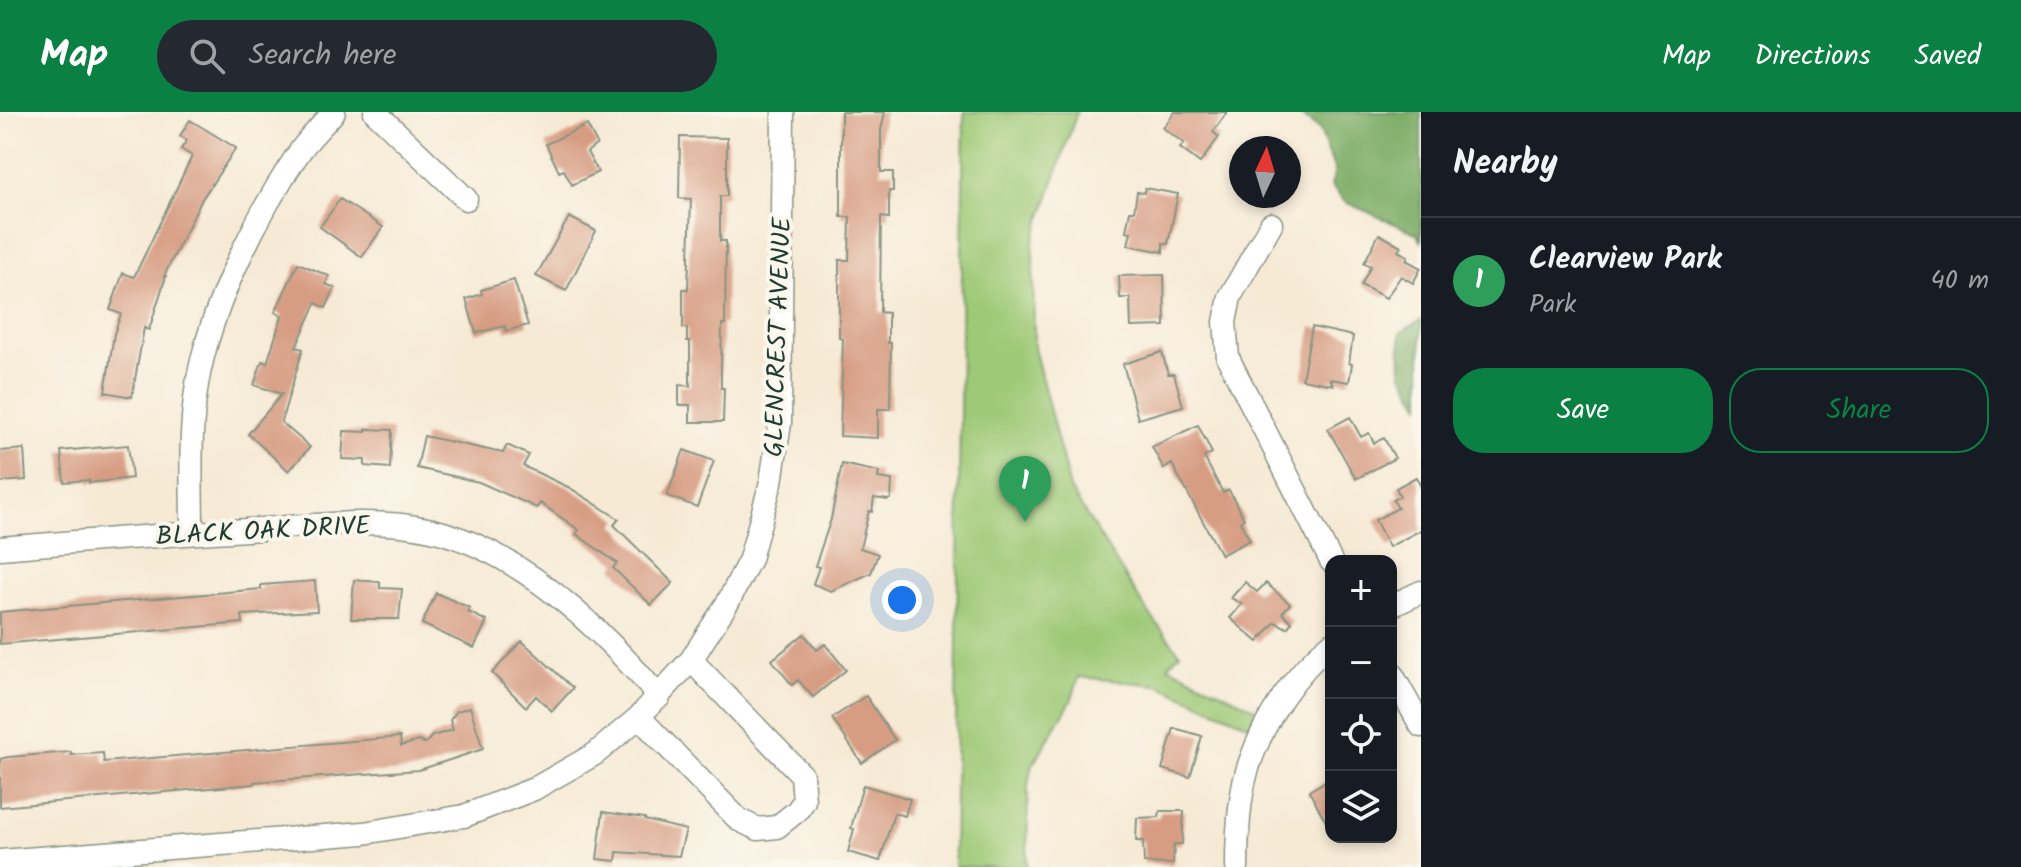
<!DOCTYPE html>
<html lang="en">
<head>
<meta charset="utf-8">
<style>
	body { margin:0; font-family:Kalam,sans-serif; background:#242831; color:#f1f3f6 }
	.controls { position:absolute; right:24px; bottom:24px; display:grid; overflow:hidden; border-radius:16px; box-shadow:0 4px 12px #0003 }
	.controls button { width:72px; height:72px; display:grid; place-items:center; padding:0; border:0; border-bottom:2px solid #363941; background:#171b24; color:#f1f3f6; font:40px sans-serif }
	.compass { position:absolute; left:1229px; top:24px; width:72px; height:72px; border-radius:50%; background:#171b24; box-shadow:0 4px 12px #0003; rotate:4deg }
	.you { position:absolute; left:902px; top:488px; width:28px; height:28px; margin:-20px; border:6px solid #fff; border-radius:50%; background:#1a73e8; box-shadow:0 0 0 12px #1a73e833 }
	.badge { display:grid; place-items:center; width:52px; height:52px; border-radius:50%; background:#0b8043; color:#fff; font-size:26px; font-weight:700 }
	.pin { position:absolute; translate:-50% -66px; filter:drop-shadow(0 2px 4px #0008) }
	.pin::after { content:''; position:absolute; top:42px; width:28px; height:24px; background:inherit; clip-path:polygon(0 0,100% 0,50% 100%) }
	.list { margin:0; padding:0; list-style:none }
	h2 { display:flex; justify-content:space-between; align-items:center; height:104px; margin:0; padding:0 32px; font-size:34px }
	h2 small { font-size:26px; font-weight:400; color:#9ea1a6 }
	.list li { display:grid; grid-template-columns:52px 1fr auto; gap:24px; align-items:center; box-sizing:border-box; height:128px; padding:0 32px; border-top:2px solid #363941 }
	.list b { display:block; font-size:30px; white-space:nowrap }
	.list p { margin:0; font-size:26px; white-space:nowrap; color:#9ea1a6 }
	.list em { font-size:26px; font-style:normal; color:#9ea1a6 }
	.actions { display:flex; gap:16px; padding:24px 32px }
	.actions a { flex:1; padding:18px 0; border:2px solid #0b8043; border-radius:32px; text-align:center; font-size:28px; color:#0b8043 }
	.actions .main { background:#0b8043; color:#fff }
	.icon { flex:none; width:44px; height:44px; fill:none; stroke:currentColor; stroke-width:2; stroke-linecap:round; stroke-linejoin:round }
	.map { position:relative; flex:none; width:1421px; height:755px; overflow:hidden }
	header { display:flex; align-items:center; gap:48px; box-sizing:border-box; height:112px; padding:0 40px; background:#0b8043; color:#fff }
	header strong { font-size:38px }
	nav { display:flex; gap:44px; margin-inline-start:auto; font-size:28px }
	.search { width:560px; height:72px; background:#242831; display:flex; align-items:center; gap:20px; box-sizing:border-box; padding:0 28px; border-radius:44px; color:#9ea1a6; font-size:30px }
	main { display:flex }
	aside { flex:1; background:#171b24 }
	.map>svg:first-child { display:block }
</style>
</head>
<body>
<header>
<strong>Map</strong>
<div class="search"><svg class="icon" aria-label="search" viewBox="0 0 24 24"><circle cx="10" cy="10" r="6"/><path d="M15 15l6 6"/></svg>Search here</div>
<nav><a>Map</a><a>Directions</a><a>Saved</a></nav>
</header>
<main>
<div class="map">
<svg width="1421" height="755" viewBox="0 0 1421 755">
	<rect width="100%" height="100%" fill="#fbf7ec"/>
	<filter id="ink" filterUnits="userSpaceOnUse"><feTurbulence type="fractalNoise" baseFrequency=".0125" numOctaves="2"/><feDisplacementMap in="SourceGraphic" scale="16" xChannelSelector="R" yChannelSelector="G"/><feConvolveMatrix kernelMatrix="1 2 1 2 8 2 1 2 1" color-interpolation-filters="sRGB"/></filter>
	<filter id="wash" filterUnits="userSpaceOnUse"><feTurbulence type="fractalNoise" baseFrequency=".006" numOctaves="4" result="noise"/><feDisplacementMap in="SourceGraphic" scale="32" xChannelSelector="R" yChannelSelector="G"/><feGaussianBlur stdDeviation="1.8" result="paint"/><feColorMatrix in="noise" values="0 0 0 0 0 0 0 0 0 0 0 0 0 0 0 0 0 1.4 0 .05"/><feComposite in="paint" operator="in"/></filter>
	<g filter="url(#wash)">
		<rect width="100%" height="100%" fill="#f6ead5"/>
		<path fill="#9ec976" stroke="#5e8355" stroke-width="2" d="M964,0H1077L1033,131L1034,236L1070,377L1147,499L1180,541L1168,554L1256,597L1249,613L1158,573L1079,565L1071,589L1032,654L1028,672L1027,755H954C959,503 959,252 964,0Z"/>
		<path fill="#7ead67" stroke="#4e754e" stroke-width="2" d="M1296,0H1421V129L1416,121L1345,90L1331,74L1335,59L1320,18Z
			M1421,208V293L1401,260L1400,221Z"/>
		<g id="blocks">
			<path fill="#d79d83" d="M841,0H885L881,18V60H893V79H889V106L881,105L880,200L888,201V231H891L890,297H878V326L840,324L843,227L839,226V148H849L850,105H841Z
				M1175,0H1227L1213,20L1219,25L1200,51L1180,36L1184,31L1163,16Z
				M190,8L236,36L202,87L164,164H166L149,218L144,216L132,285L105,280L114,222L121,202L110,198L123,161L134,165L192,44L181,37L187,28L180,24Z
				M587,13L597,32L587,40L598,60L572,73L564,58L559,60L546,32Z
				M680,25L727,26V84H720V129H726L725,212H722L721,255V276H724L723,310H690V293H679V273L690,274V229H687V216H683V177H688L691,87L679,86Z
				M1145,76L1178,82L1168,132L1163,131V140L1128,133L1131,120L1126,119L1130,99H1134L1137,80L1144,81Z
				M340,87L383,115L362,145L320,115Z
				M569,105L596,119L566,179L536,164Z
				M1379,122L1401,134L1398,139L1408,144L1406,148L1421,156L1413,171L1401,164L1386,186L1361,173L1371,154L1364,151Z
				M298,151L329,164L326,172L335,176L326,196L316,191L296,235L303,237L281,310L310,335L289,359L248,322L282,282L254,273L262,249L267,251L282,204L275,200Z
				M1164,163L1165,214L1131,215L1130,186H1120L1119,164Z
				M514,168L528,213L506,219L505,214L476,221L466,187L482,182L481,178Z
				M1312,215L1353,224L1349,251L1352,252L1349,270L1330,267L1333,273L1302,267Z
				M1162,240L1168,262H1174L1183,294L1138,307L1123,252Z
				M1350,305L1361,325L1369,321L1374,331L1384,326L1395,346L1356,367L1328,317Z
				M1198,313L1212,341L1204,345L1223,381L1229,378L1244,407L1240,410L1250,428L1221,443L1172,352L1164,357L1152,335Z
				M366,317L392,318L390,356L365,354V348L342,347L344,319L366,320Z
				M424,324L503,341L507,333L529,343L523,354L570,376L619,407L614,413L673,471L651,493L613,456L617,451L576,422L579,418L540,391L537,396L479,370L417,356Z
				M128,333L132,366L89,371V368L64,370L61,339Z
				M24,337L26,368L0,370V339Z
				M684,338L714,349L697,395L667,384Z
				M842,352L879,360L878,366L892,368L891,386L888,388L874,386L872,400L869,399L860,436L878,442L871,461L831,479L813,472L819,455L815,454L831,407Z
				M1416,365L1421,375V418L1389,435L1375,408L1398,396L1393,388L1400,384L1396,376Z
				M354,468L380,470V476L402,477L399,507H351Z
				M315,469L317,499L242,503L243,511L0,532V500L261,477V473Z
				M1245,470L1257,480L1266,471L1290,492L1282,501L1292,510L1287,516L1275,510L1258,530L1230,506L1242,492L1231,486Z
				M436,481L470,496L468,500L487,509L474,536L422,512Z
				M804,522L817,538L825,532L846,558L813,585L798,568L792,573L772,548Z
				M522,529L573,576L552,599L536,584L526,595L492,561Z
				M866,584L895,628L862,651L832,606Z
				M470,595L483,637L419,658L254,670V672L0,695V647L8,645L71,640V643L103,641L104,650L400,625L401,634L419,629L425,632L432,624L453,618L450,608L457,599Z
				M1174,616L1202,624L1190,665L1162,657Z
				M1331,666V719L1309,679Z
				M863,673L910,687L905,704L894,701L880,749L848,740L854,717L851,716Z
				M1160,699H1184L1182,732H1174L1173,752L1144,751L1143,729H1136L1137,706L1159,705Z
				M603,700L645,706V708L686,718L679,744L617,740L616,749L597,747Z"/>
		</g>
	</g>
	<g filter="url(#ink)">
		<use href="#blocks" fill-opacity="0" stroke="#8a9484" stroke-width="2"/>
		<g fill="none" stroke-linecap="round" stroke-linejoin="round">
			<defs>
				<path id="minor" d="M375,0L466,87
					M1271,112L1230,185L1225,210L1228,246L1331,449
					M192,421C192,366 188,311 200,257C215,187 258,101 298,42C308,27 322,14 334,0
					M0,436C87,429 174,422 262,417C318,413 376,405 432,418C522,440 601,516 659,585
					M1391,494L1421,480
					M1391,560L1421,614
					M639,605L739,708L758,717L777,715L797,699L804,689L802,663L691,548
					M0,749L364,721L464,704L534,677L595,642L639,605L691,548L728,490L750,447L771,370L780,311L783,0
					M1237,755C1237,722 1239,680 1250,650C1265,607 1295,560 1331,532"/>
			</defs>
			<use href="#minor" stroke="#8a9484" stroke-width="25"/>
			<use href="#minor" stroke="#fff" stroke-width="22"/>
		</g>
	</g>
	<g text-anchor="middle" stroke-width="8" stroke-linejoin="round" paint-order="stroke">
		<g font-size="26" fill="#1f3d34" stroke="#fbf7ec">
			<text transform="translate(777 225) rotate(-88)" y="9">GLENCREST AVENUE</text>
			<text transform="translate(263 418) rotate(-3)" y="9">BLACK OAK DRIVE</text>
		</g>
	</g>
</svg>
<div class="controls">
<button>+</button>
<button>−</button>
<button><svg class="icon" aria-label="locate" viewBox="0 0 24 24"><circle cx="12" cy="12" r="6"/><path d="M12 2v4M12 18v4M2 12h4M18 12h4"/></svg></button>
<button><svg class="icon" aria-label="layers" viewBox="0 0 24 24"><path d="M12 4l9 5-9 5-9-5zM3 14l9 5 9-5"/></svg></button>
</div>
<svg class="compass" viewBox="-18 -18 36 36"><path d="M0-13l5 13h-10z" fill="#e53935"/><path d="M0 13l5-13h-10z" fill="#9ea1a6"/></svg>
<div class="you"></div>
<div class="pin badge" style="left:1025px;top:410px;background:#2e9e5b">1</div>
</div>
<aside>
<h2>Nearby<small></small></h2>
<ul class="list">
<li><span class="badge" style="background:#2e9e5b">1</span><div><b>Clearview Park</b><p>Park</p></div><em>40 m</em></li>
</ul>
<div class="actions"><a class="main">Save</a><a>Share</a></div>
</aside>
</main>
</body>
</html>
